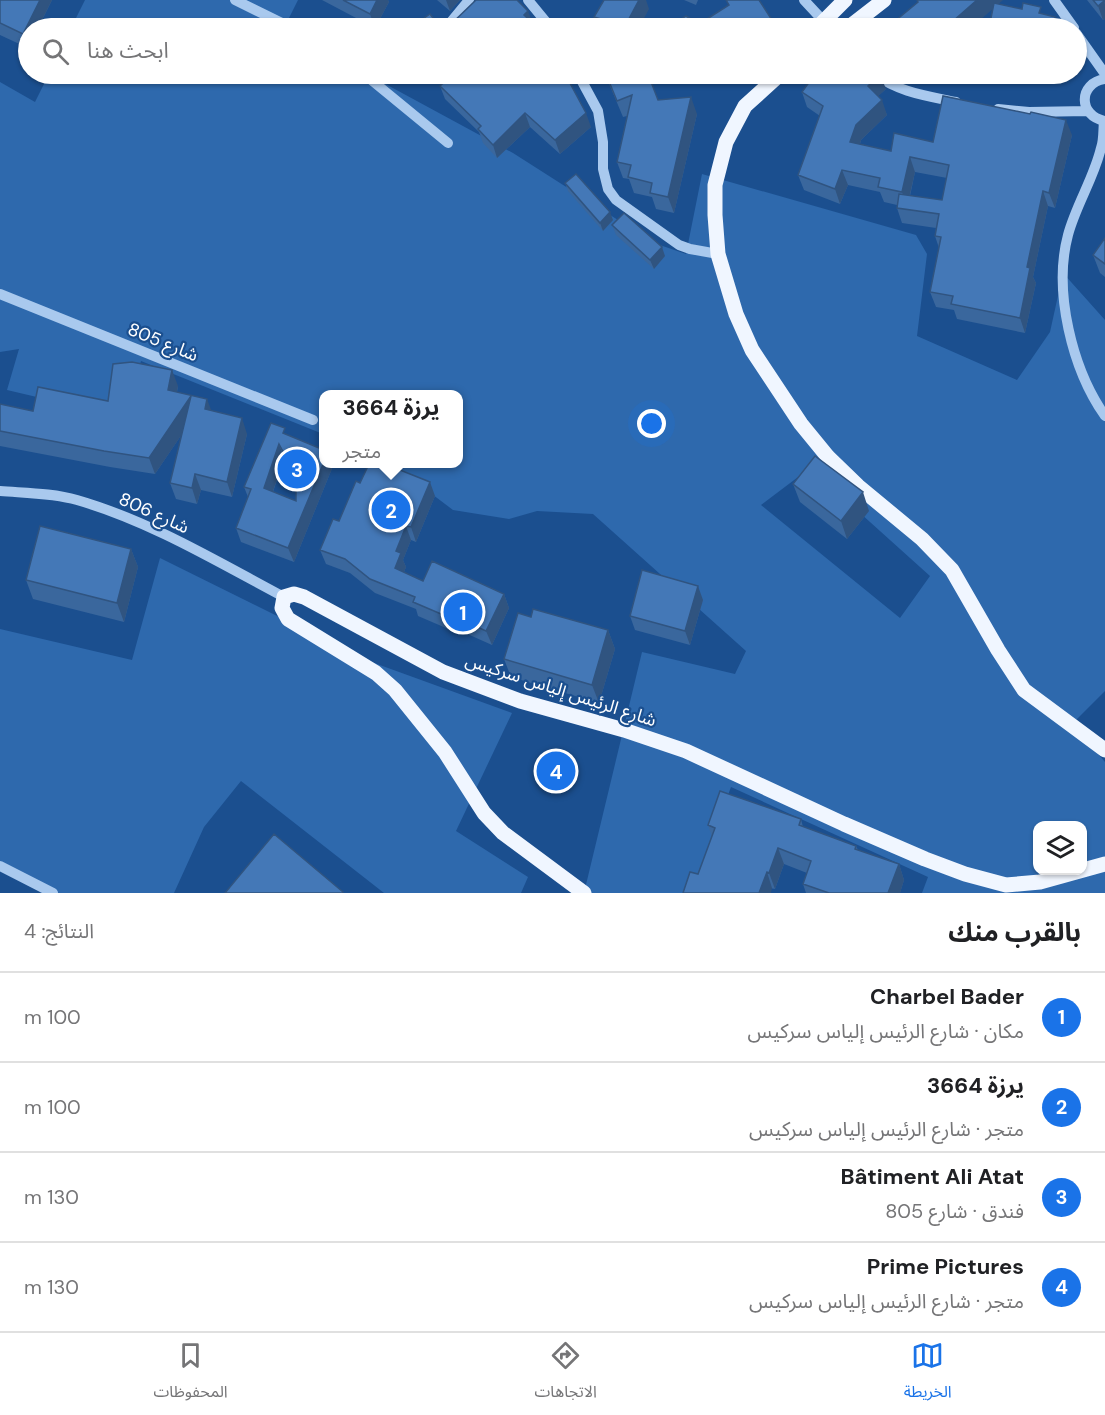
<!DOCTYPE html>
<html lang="ar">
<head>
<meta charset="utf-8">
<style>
	body { margin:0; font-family:"DM Sans","Noto Sans Arabic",sans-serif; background:#f6f6f6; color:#202124; direction:rtl }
	.controls { position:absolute; right:18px; bottom:18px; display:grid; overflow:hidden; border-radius:12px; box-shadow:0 2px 4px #0004 }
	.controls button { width:54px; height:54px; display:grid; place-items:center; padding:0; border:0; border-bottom:2px solid #e0e0e0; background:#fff; color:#202124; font:30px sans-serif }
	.you { position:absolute; left:652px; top:424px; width:21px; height:21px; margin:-15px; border:4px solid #fff; border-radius:50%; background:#1a73e8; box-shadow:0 0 0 9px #1a73e833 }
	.badge { display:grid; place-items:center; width:39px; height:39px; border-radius:50%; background:#1a73e8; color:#fff; font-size:20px; font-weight:700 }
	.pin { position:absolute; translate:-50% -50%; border:3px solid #fff; box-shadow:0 2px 6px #0006 }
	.popup { position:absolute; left:319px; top:390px; width:144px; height:78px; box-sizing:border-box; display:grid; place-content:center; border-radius:12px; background:#fff; filter:drop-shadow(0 2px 4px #0005); font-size:20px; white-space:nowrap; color:#757577 }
	.popup b { font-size:22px; color:#202124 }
	.popup::after { content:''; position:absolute; left:50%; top:100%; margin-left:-12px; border:12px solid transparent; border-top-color:#fff }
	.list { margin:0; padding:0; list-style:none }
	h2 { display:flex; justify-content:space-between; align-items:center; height:78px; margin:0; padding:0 24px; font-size:26px }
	h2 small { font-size:20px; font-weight:400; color:#757577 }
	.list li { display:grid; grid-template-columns:39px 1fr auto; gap:18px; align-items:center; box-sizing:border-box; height:90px; padding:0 24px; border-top:2px solid #e0e0e0 }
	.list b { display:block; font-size:22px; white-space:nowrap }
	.list p { margin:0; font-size:20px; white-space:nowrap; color:#757577 }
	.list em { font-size:20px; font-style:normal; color:#757577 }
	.icon { flex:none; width:33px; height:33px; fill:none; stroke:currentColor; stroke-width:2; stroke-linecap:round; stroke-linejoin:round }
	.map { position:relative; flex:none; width:1105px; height:893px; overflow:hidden; direction:ltr }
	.search { position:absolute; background:#fff; box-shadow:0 2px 4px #0004; left:18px; right:18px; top:18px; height:66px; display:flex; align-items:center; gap:15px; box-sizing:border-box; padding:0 21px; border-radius:33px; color:#757577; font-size:22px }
	.sheet { height:438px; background:#fff }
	nav { display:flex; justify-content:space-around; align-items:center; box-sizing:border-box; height:84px; border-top:2px solid #e0e0e0; background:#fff; font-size:16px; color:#757577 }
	nav a { display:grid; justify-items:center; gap:3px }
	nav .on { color:#1a73e8 }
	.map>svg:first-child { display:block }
</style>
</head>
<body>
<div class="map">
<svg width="1105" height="893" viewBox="0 0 1105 893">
	<rect width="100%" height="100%" fill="#1b4f8f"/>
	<path fill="#2e69ad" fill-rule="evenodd" d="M85,0H298L284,28H71Z
		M49,74H367L513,153L654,243L686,254L702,174L916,235L927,254L917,336L1017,380L1050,332L1063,273L1105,320V691L1072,724L1105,762V893H922L928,877L731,787L691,893H584L642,652L735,674L746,651L593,514L537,511L509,519L453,510L392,464H458V394H324L323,434L141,361L126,418L7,390L19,349L0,352V82L35,102ZM810,468L930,576L900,618L761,505ZM1038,826H1082V870H1038Z
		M160,558L366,660L512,713L456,831L528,877L521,893H384L241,781L204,827L174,893H51L0,870V629L132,660Z"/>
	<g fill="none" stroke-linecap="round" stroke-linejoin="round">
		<path stroke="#a9c9ee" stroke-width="10" d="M235,0L292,28
			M528,0L551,28
			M804,0L830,28
			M1054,0L1074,28
			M446,28L469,0
			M1076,33L1105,74
			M364,74L448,143
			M578,74L598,111L603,142V169L608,189L616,200L679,245L690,249L718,254
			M875,74C897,92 928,96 956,102
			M1105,79C1078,83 1078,116 1105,121
			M998,109L1029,112L1088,111
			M1104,121C1103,130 1104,140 1101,148C1094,178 1076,205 1068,235C1053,291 1072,369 1105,416
			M0,294L313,420
			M0,491C25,493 53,493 77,500C150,521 218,562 284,597
			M0,866L53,893"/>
		<path stroke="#f0f6ff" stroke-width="15" d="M817,28L845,0
			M848,28L884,0
			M785,74L777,77L745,106L726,142L715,185V215L718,254L736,314L752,350L801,424L828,457L858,486L922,539L952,570L998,650L1024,690L1105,750
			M584,893L503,833L484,813L445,752L395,690L376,673L288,619L282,608L284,597L294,594L304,597L443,672L520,701L624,730L686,751L844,824L925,859L965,874L1006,885L1040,882L1105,864"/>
	</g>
	<path fill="#3a679d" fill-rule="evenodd" d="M0,0H52L38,28H28V48L0,35Z
		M322,0H388L389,2L375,28Z
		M437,0H460L450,11Z
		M684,0H698L696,5Z
		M1087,0H1105V19L1103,20Z
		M649,9L597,27L594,17Z
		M605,74H648L658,100L697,114L674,213L656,209L652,197L634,193L629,179L623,178L617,162L627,116L623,117Z
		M888,74H911L902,81Z
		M931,74H946L937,81Z
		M1035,74H1062L1060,83L1043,79L1041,75Z
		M837,81L886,89L878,96L887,115L861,140L860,144L891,151L933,142L1072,135L1055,208L1048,206L1033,277L1036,283L1025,333L957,319L954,310L936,307L930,292L939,248L935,236L936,228L902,223L897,208V205L884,202L880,192L848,185L840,204L804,190L798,175L820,116L807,107L802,92ZM915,172L947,178L942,200L910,196Z
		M440,86L591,127L560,154L530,127L497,158L483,143L479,132L445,99Z
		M565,183L613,220L603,231L568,191Z
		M612,225L665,256L654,269L616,235Z
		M1105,238V277L1100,273L1093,255Z
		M178,386L177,392L212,411L247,434L232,497L201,490L197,504L176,499L170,483L182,434L155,474L110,467L0,446V404L33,411L108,401Z
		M287,435L333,466L294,562L241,542L236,528L248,497L244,487ZM284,458L296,481V501L273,492Z
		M360,483L435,496L416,542L411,540L403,560L406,567L404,572L423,581L504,594L509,608L492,645L454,628L453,631L418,616L416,609L375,593L350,573L326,564L320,550L339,521Z
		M793,484L869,511L847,539L800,502Z
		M131,549L138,567L124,622L33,599L26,580Z
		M703,600L690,645L635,630L630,616Z
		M531,617L608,630L615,649L599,703L511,677L504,659Z
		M801,819L803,827L856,846L858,850L899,864L904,880L900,893H806L803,884L807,873L784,864L775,889L698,874L712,837L708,825Z"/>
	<path fill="#305480" d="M40,0H52L38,28H28V48L23,34Z
		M377,0H388L389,2L375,28L370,14Z
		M446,0H460L450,11Z
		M639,0H646L649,9L639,28H624Z
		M977,0H1003L971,28H945Z
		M1104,1L1105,4V19L1103,20L1098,6Z
		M528,11L533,24L524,15Z
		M1055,17L1059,28H1054L1053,26Z
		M433,18L437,28H425Z
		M772,20L776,28H758Z
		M880,74L886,89L873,101L868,86Z
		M900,74H911L902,81Z
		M935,74H946L937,81Z
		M1057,74H1062L1060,83Z
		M691,97L697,114L674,213L668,197Z
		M882,100L887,115L861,140L856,157L850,142L856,125Z
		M525,113L530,127L497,158L493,145Z
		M586,113L591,127L560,154L555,140Z
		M1066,120L1072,135L1055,208L1049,193Z
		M910,157L915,172L907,207L902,192Z
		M842,170L848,185L840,204L835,189Z
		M1043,191L1048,206L1033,277L1036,283L1025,333L1020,318L1027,267Z
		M610,212L613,220L603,231L600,223Z
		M662,247L665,256L654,269L650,260Z
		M172,370L178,386L174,406L168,390Z
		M191,396L197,412L155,474L149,458Z
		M207,399L213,415L205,409Z
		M242,418L247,434L232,497L227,482Z
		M279,444L284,458L269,503L264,488Z
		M324,462V464H332L333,466L294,562L288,548Z
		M195,474L201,490L197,504L192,488Z
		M430,482L435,496L416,542L411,527Z
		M863,492L869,511L847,539L841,521Z
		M406,526L411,540L403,560L406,567L400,582L395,568L396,551Z
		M131,549L138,567L124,622L117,603Z
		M698,586L703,600L690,645L685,631Z
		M504,594L509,608L492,645L486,631Z
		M449,614L454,628L453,631L448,617Z
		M608,630L615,649L599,703L592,685Z
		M778,848L784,864L775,889L769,873Z
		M899,864L904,880L900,893H888Z
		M767,872L772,888L771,893H759Z"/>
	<path fill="#4478b7" stroke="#305480" stroke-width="1.5" fill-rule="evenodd" d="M0,0H40L23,34L0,23Z
		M343,0H377L370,14Z
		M476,0H517L528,11L524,15L538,28H447Z
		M604,0H639L624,28H596L601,19L594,17Z
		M726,0H759L772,20L758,28H668L686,16L699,24L729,5Z
		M917,0H977L945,28H891L889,26L918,2Z
		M1093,0H1105V2L1104,1L1098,6Z
		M994,3L1022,9L1023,3L1041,7L1039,13L1055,17L1053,26L1059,27L1058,28H989Z
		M430,14L433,18L425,28H410Z
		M453,74H565L586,113L555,140L525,113L493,145L478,129L481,126L440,86Z
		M606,74H648L658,100L691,97L668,197L650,193L652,183L628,177L631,165L617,162L632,95L617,101Z
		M815,74H825L837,81L846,74H880L868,86L882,100L856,125L850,142L891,151L894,133L933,142L943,96L1030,114L1031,112L1066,120L1049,193L1043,191L1027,267L1030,268L1020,318L951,304L953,296L930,292L941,237L935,236L939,214L897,208L899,194L942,200L949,165L910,157L902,192L878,187L880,178L842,170L835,189L798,175L823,106L802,92Z
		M576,174L610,212L600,223L565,183Z
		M624,213L662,247L650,260L612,225Z
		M1105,238V264L1093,255Z
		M132,362L172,370L168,390L207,399L205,409L242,418L227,482L195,474L192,488L170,483L191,396L149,458L104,451L0,431V404L33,411L38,387L108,401L113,364Z
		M271,423L285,428L283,433L324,450V462L288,548L236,528L251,489L244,487ZM279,444L296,476V501L264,488Z
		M815,456L863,492L841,521L793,484Z
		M369,464H385L430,482L411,527L406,526L396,551L401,553L395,568L423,581L432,561L504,594L486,631L449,614L448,617L413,602L415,597L370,579L345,559L320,550L333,519L339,521L356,481L360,483Z
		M40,526L131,549L117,603L26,580Z
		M642,570L698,586L685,631L630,616Z
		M533,609L608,630L592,685L504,659L518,613L531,617Z
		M720,791L801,819L799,825L856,846L855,849L899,864L888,893H829L803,884L811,861L778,848L769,873L767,872L759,893H683L690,872L698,874L715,828L708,825Z
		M274,834L343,892L342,893H225Z"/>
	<g text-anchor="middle" stroke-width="4.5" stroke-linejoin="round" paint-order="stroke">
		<g font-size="18" fill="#fff" stroke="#1b4f8f">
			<text transform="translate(163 342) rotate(22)" y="6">شارع 805</text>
			<text transform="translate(154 513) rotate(24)" y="6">شارع 806</text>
			<text transform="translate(561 690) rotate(18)" y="6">شارع الرئيس إلياس سركيس</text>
		</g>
	</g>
</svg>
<div class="controls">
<button><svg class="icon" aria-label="layers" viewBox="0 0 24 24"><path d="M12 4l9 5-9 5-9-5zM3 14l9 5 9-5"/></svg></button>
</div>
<div class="you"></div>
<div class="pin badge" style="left:463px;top:612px">1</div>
<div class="pin badge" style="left:391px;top:510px">2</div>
<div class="popup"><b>يرزة 3664</b>متجر</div>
<div class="pin badge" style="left:297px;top:469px">3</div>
<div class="pin badge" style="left:556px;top:771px">4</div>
<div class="search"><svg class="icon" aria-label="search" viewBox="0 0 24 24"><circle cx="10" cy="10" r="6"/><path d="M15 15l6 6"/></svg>ابحث هنا</div>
</div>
<section class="sheet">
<h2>بالقرب منك<small>النتائج: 4</small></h2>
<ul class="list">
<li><span class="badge">1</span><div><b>Charbel Bader</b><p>مكان · شارع الرئيس إلياس سركيس</p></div><em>100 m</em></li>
<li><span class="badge">2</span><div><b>يرزة 3664</b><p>متجر · شارع الرئيس إلياس سركيس</p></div><em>100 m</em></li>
<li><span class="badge">3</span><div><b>Bâtiment Ali Atat</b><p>فندق · شارع 805</p></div><em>130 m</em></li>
<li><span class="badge">4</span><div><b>Prime Pictures</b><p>متجر · شارع الرئيس إلياس سركيس</p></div><em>130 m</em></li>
</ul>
</section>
<nav>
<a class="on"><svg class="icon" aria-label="map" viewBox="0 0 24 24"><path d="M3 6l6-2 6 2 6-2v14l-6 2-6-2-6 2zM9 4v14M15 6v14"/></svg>الخريطة</a>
<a><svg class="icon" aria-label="directions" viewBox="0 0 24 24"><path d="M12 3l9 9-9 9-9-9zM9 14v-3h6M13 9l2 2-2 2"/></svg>الاتجاهات</a>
<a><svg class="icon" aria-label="saved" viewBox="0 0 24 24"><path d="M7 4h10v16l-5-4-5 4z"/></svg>المحفوظات</a>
</nav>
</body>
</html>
